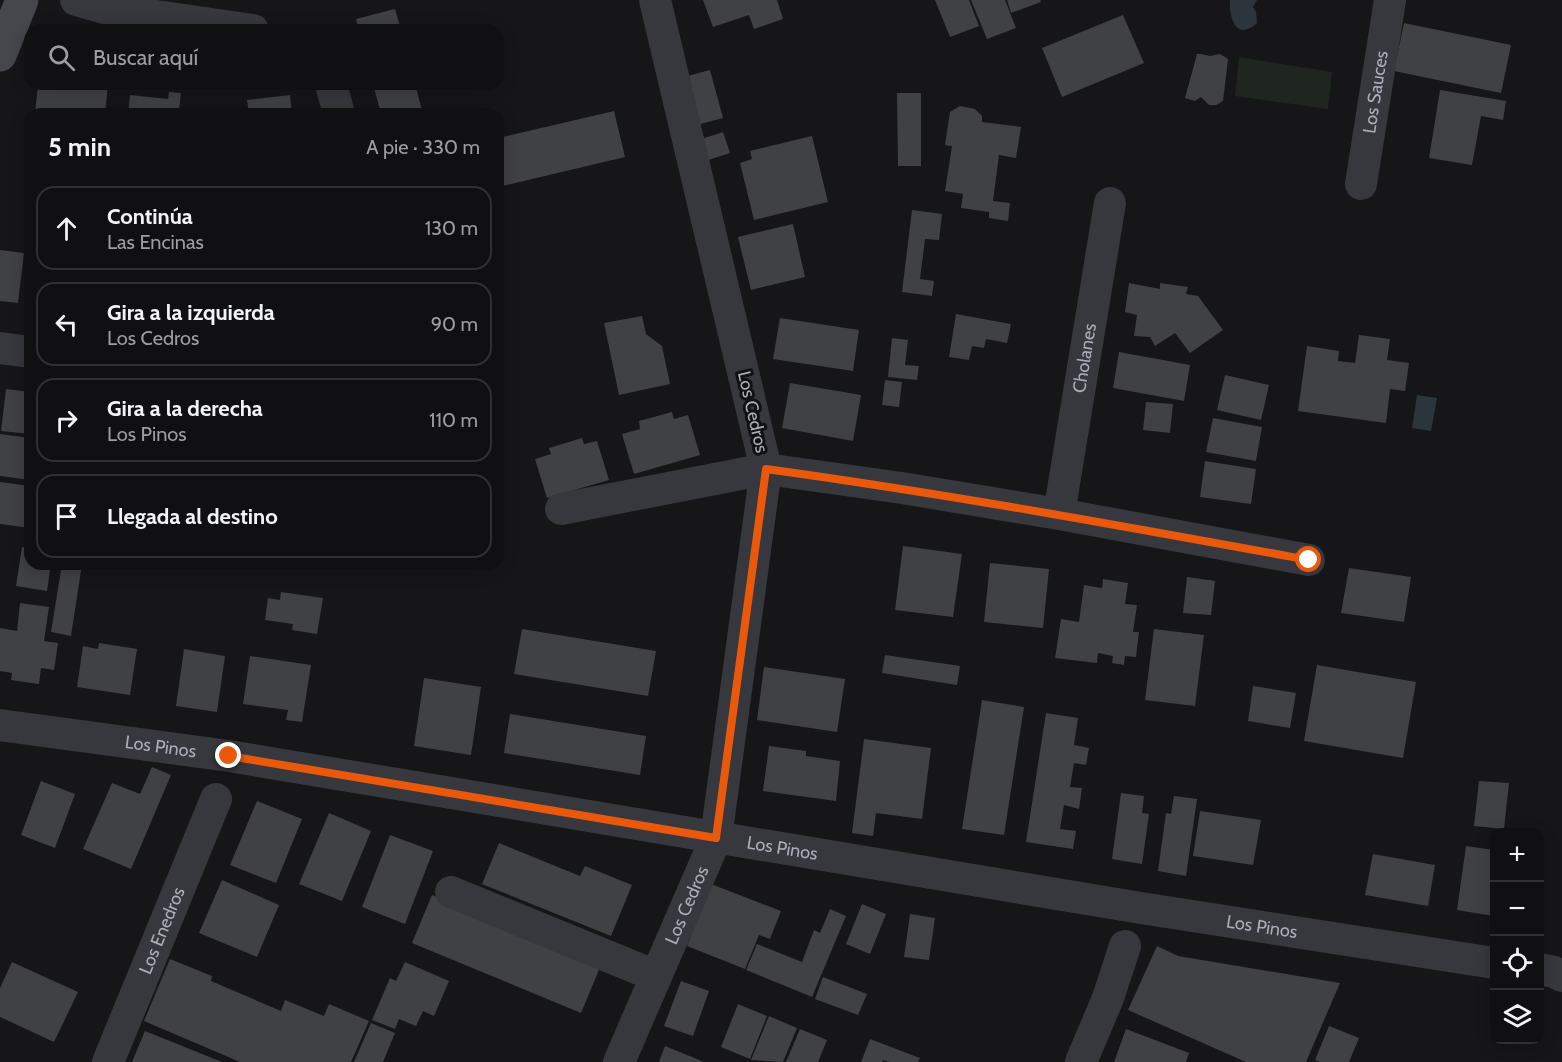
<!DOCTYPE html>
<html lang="es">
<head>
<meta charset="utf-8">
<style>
	body { margin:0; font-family:Cabin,sans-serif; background:#1e1e20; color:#f1f3f6 }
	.controls { position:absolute; right:18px; bottom:18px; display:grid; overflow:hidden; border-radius:12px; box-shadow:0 3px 15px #0003 }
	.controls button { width:54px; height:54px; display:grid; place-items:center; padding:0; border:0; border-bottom:2px solid #303032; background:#101012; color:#f1f3f6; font:30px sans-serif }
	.stop { position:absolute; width:18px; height:18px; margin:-14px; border:4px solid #ea580c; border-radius:50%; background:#fff }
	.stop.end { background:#ea580c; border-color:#fff; box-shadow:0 2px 6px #0008 }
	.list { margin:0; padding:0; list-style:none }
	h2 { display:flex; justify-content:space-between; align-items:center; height:78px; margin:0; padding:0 24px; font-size:26px }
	h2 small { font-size:20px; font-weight:400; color:#9c9d9f }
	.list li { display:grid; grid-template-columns:39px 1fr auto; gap:18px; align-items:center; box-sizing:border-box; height:84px; margin:0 12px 12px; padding:0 12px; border:2px solid #303032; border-radius:18px }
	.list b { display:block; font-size:22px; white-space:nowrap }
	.list p { margin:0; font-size:20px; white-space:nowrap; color:#9c9d9f }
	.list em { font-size:20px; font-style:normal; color:#9c9d9f }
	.icon { flex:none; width:33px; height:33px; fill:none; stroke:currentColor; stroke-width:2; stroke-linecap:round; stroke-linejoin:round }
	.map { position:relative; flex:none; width:1562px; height:1062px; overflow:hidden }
	.search { position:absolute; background:#101012; box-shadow:0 3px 15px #0003; left:24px; top:24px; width:480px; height:66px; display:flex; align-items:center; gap:15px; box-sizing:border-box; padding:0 21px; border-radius:18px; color:#9c9d9f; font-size:22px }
	.panel { position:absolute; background:#101012; box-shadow:0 3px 15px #0003; left:24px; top:108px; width:480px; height:462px; border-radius:18px }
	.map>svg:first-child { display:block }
</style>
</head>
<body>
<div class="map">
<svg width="1562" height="1062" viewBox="0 0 1562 1062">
	<rect width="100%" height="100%" fill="#161618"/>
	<path fill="#1e261f" d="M1239,57L1332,72L1328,109L1235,96Z"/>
	<path fill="#2c353c" d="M1230,0H1257L1253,7L1256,12L1257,23C1236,42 1229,18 1230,0Z
		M1417,395L1437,398L1431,431L1412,428Z"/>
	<path fill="#404145" d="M703,0H777L783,19L754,29L749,15L713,27Z
		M935,0H969L979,26L950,37Z
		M971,0H1005L1016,28L987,39Z
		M1007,0H1040L1041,2L1011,13Z
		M395,9L401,30H359L356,19Z
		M1123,15L1144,63L1062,97L1042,48Z
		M1404,23L1511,45L1501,93L1394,71Z
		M1197,54H1201L1210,56L1220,54L1228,59L1223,101L1216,105H1209L1201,97L1195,101L1185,98Z
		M710,70L723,118L693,126L680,78Z
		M38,84H108L105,114H35Z
		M373,84H415L423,114H381Z
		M1440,90L1506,101L1503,120L1481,116L1472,165L1429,158Z
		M169,92L181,93L179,110L169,108L168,114H128L130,95L168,99Z
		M897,93H921V166H898Z
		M290,95L292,114H249L247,100Z
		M960,106L975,109L982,116V122L1021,127L1016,158L999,155L993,201L1010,203L1008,221L989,218V212L961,208L963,194L945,191L952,146L945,145L950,112Z
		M614,111L625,157L498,187V138Z
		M723,132L730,153L702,162L695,141Z
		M812,136L828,202L754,220L740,163L752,159L750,151Z
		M912,210L942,214L939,240L925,239L920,279L934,281L932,296L902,292Z
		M793,224L805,277L751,290L738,237Z
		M0,250L24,253L18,303L0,301Z
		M1129,283L1160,289V283L1188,287L1186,294L1198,296L1223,330L1190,353L1175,333L1155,346L1150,337L1134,336L1137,315L1125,312Z
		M956,314L1011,324L1007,343L986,339L984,348L972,346L969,360L949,357Z
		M642,316L646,334L662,346L670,384L619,395L604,323Z
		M780,318L859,330L853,371L773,359Z
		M1359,335L1390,339L1387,360L1409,363L1405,391L1390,389L1386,423L1298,411L1307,346L1339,351L1338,361L1355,363Z
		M892,338L908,340L905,365L919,366L917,380L888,377Z
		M1119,352L1190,365L1184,401L1113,388Z
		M1225,375L1269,385L1261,420L1217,410Z
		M885,380L902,382L899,407L882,405Z
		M790,383L861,395L853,441L782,428Z
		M6,389L30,392V434L1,431Z
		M1146,402L1173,404L1170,433L1143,430Z
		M672,412L674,419L688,415L700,455L634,474L622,434L640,429L639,421Z
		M1213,418L1262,427L1256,461L1206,452Z
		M0,434L30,438V480L0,476Z
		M582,438L584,444L597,441L609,480L547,498L535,459L551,454L549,448Z
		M1205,461L1256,469L1251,504L1200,497Z
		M0,482L30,486V528L0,524Z
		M903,546L962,554L953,617L895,610Z
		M22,547L30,549V564H51L47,591L16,586Z
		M990,563L1049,569L1043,628L984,622Z
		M62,564H82L71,636L51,632Z
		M1349,568L1411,577L1404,622L1341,613Z
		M1187,577L1215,581L1211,615L1183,613Z
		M1103,579L1128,583L1125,604L1137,605L1133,632H1139L1136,657L1125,656L1124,665L1112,663L1113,656L1098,653L1097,663L1055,658L1061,619L1079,622L1084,585L1102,588Z
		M281,592L323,598L317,634L292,630L293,624L265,620L268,598L280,600Z
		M20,603L49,607L44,641L58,643L54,670L41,668L39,684L11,680L12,673L0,671V628L17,631Z
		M522,629L656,651L648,696L514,674Z
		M1154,629L1204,635L1195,706L1145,700Z
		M99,643L137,649L130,695L77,687L83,646L98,649Z
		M184,649L225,656L217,712L176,706Z
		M885,655L960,666L957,685L882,673Z
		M250,656L311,665L302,722L286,720L288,710L243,704Z
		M1317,665L1416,682L1403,758L1304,741Z
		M764,667L845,679L837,732L757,720Z
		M424,678L481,687L471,755L414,746Z
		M1253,686L1296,693L1290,728L1248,721Z
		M982,700L1024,707L1004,835L962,829Z
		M1046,713L1078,718L1074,745L1089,748L1086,765L1074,763L1070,787L1082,788L1079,809L1064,805L1060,829L1076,831L1073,849L1026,842Z
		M510,714L646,736L640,775L504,753Z
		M864,739L931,748L922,819L876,813L873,836L852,833Z
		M769,746L806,751V756L840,761L836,801L763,791Z
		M152,767L171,775L131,869L83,849L112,783L140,794Z
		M41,781L75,794L55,848L21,835Z
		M1479,781L1509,783L1504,829L1474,826Z
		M1121,793L1144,796L1142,813L1149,814L1142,864L1112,859Z
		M1174,796L1197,799L1186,876L1158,871L1166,813L1171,814Z
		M257,801L302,819L276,883L230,865Z
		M1200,811L1261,820L1253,865L1193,856Z
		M329,813L371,831L342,901L299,884Z
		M390,835L433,851L405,924L362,907Z
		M499,843L580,876L585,866L632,885L611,936L482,884Z
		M1466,846L1494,850V916L1457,910Z
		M1373,854L1435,865L1428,906L1365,895Z
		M222,880L279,905L257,957L199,933Z
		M711,884L781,911L770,939L759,935L745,969L687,946Z
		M432,895L601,965L581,1013L412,943Z
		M862,904L886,914L870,954L846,944Z
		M830,909L846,916L812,997L746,970L757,944L802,962L814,930L820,933Z
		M910,914L935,918L929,960L904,957Z
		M1157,946L1178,956L1340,983L1306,1062H1246L1128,1010Z
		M170,959L212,976L211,981L281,1011L285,1000L324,1016L329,1004L369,1021L351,1062H240L144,1021Z
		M12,962L78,992L54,1042L0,1017V988Z
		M405,962L449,981L434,1016L423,1011L416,1026L399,1019L395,1029L372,1020L390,978L396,981Z
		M823,977L867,994L858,1015L815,999Z
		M681,981L709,991L693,1036L664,1026Z
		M738,1004L767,1016L750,1059L721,1047Z
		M769,1016L797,1028L783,1062L751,1060Z
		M371,1023L395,1033L383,1062H354Z
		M1329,1026L1359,1038L1349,1062H1320L1315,1060Z
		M800,1029L827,1040L818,1062H786Z
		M1126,1029L1189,1053L1186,1062H1114Z
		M145,1031L222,1062H132Z
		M870,1039L920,1058L918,1062H889L883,1060L882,1062H861Z
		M665,1046L704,1062H659Z"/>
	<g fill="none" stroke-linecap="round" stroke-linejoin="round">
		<g stroke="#37383d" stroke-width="32">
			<path d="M76,0L107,9L253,30"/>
			<path d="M331,84L339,114"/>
			<path id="s1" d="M1361,184L1390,0"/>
			<path d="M0,348L30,352"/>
			<path d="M561,509L766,469L902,488L1059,514L1309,560"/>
			<path id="s2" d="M1059,514L1110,203"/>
			<path id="s3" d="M0,725L229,756L1141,908L1494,963"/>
			<path d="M451,892L656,976"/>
			<path d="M1540,969L1554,972L1562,976"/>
			<path id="s4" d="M108,1062L216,799"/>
			<path id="s5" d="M619,1062L716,838L766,469L655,0"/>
			<path d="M1081,1062L1108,998L1125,946"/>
		</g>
		<path stroke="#45474d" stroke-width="33" d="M0,55L22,0"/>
	</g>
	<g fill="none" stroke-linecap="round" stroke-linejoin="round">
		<path stroke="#ea580c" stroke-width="8" d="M229,756L716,838L766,469C948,494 1128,527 1309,560"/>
	</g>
	<g text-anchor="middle" stroke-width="6" stroke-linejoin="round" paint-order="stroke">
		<g font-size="18" fill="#a8adb8" stroke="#111113">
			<text dy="6" stroke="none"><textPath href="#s1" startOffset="93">Los Sauces</textPath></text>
			<text dy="6" stroke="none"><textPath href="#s2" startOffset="158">Cholanes</textPath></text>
			<text transform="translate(753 412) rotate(77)" y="6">Los Cedros</text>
			<text dy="6" stroke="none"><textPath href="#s3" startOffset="162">Los Pinos</textPath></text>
			<text dy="6" stroke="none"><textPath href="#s3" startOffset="792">Los Pinos</textPath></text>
			<text dy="6" stroke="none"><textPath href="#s5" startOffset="171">Los Cedros</textPath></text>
			<text dy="6" stroke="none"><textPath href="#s3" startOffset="1278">Los Pinos</textPath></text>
			<text dy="6" stroke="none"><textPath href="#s4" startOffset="142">Los Enedros</textPath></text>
		</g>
	</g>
</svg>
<div class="controls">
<button>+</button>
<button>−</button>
<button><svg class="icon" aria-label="locate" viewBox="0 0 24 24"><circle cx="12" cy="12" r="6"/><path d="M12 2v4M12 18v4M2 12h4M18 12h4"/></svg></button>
<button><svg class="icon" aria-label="layers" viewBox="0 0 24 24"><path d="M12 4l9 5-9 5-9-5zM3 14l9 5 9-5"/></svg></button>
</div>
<div class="stop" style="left:1309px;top:560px"></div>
<div class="stop end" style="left:229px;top:756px"></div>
<div class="search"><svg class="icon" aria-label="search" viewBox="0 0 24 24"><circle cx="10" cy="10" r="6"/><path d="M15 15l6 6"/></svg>Buscar aquí</div>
<section class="panel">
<h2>5 min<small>A pie · 330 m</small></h2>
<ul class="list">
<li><svg class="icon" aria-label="ahead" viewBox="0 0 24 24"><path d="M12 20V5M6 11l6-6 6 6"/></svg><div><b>Continúa</b><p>Las Encinas</p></div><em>130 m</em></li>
<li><svg class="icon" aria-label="left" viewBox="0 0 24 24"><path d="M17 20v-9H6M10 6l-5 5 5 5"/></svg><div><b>Gira a la izquierda</b><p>Los Cedros</p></div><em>90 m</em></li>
<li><svg class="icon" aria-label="right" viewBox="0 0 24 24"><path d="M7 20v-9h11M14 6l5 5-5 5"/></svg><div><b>Gira a la derecha</b><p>Los Pinos</p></div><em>110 m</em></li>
<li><svg class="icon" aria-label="arrive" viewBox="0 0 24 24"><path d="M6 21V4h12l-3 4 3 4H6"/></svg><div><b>Llegada al destino</b></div></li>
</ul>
</section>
</div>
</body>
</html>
